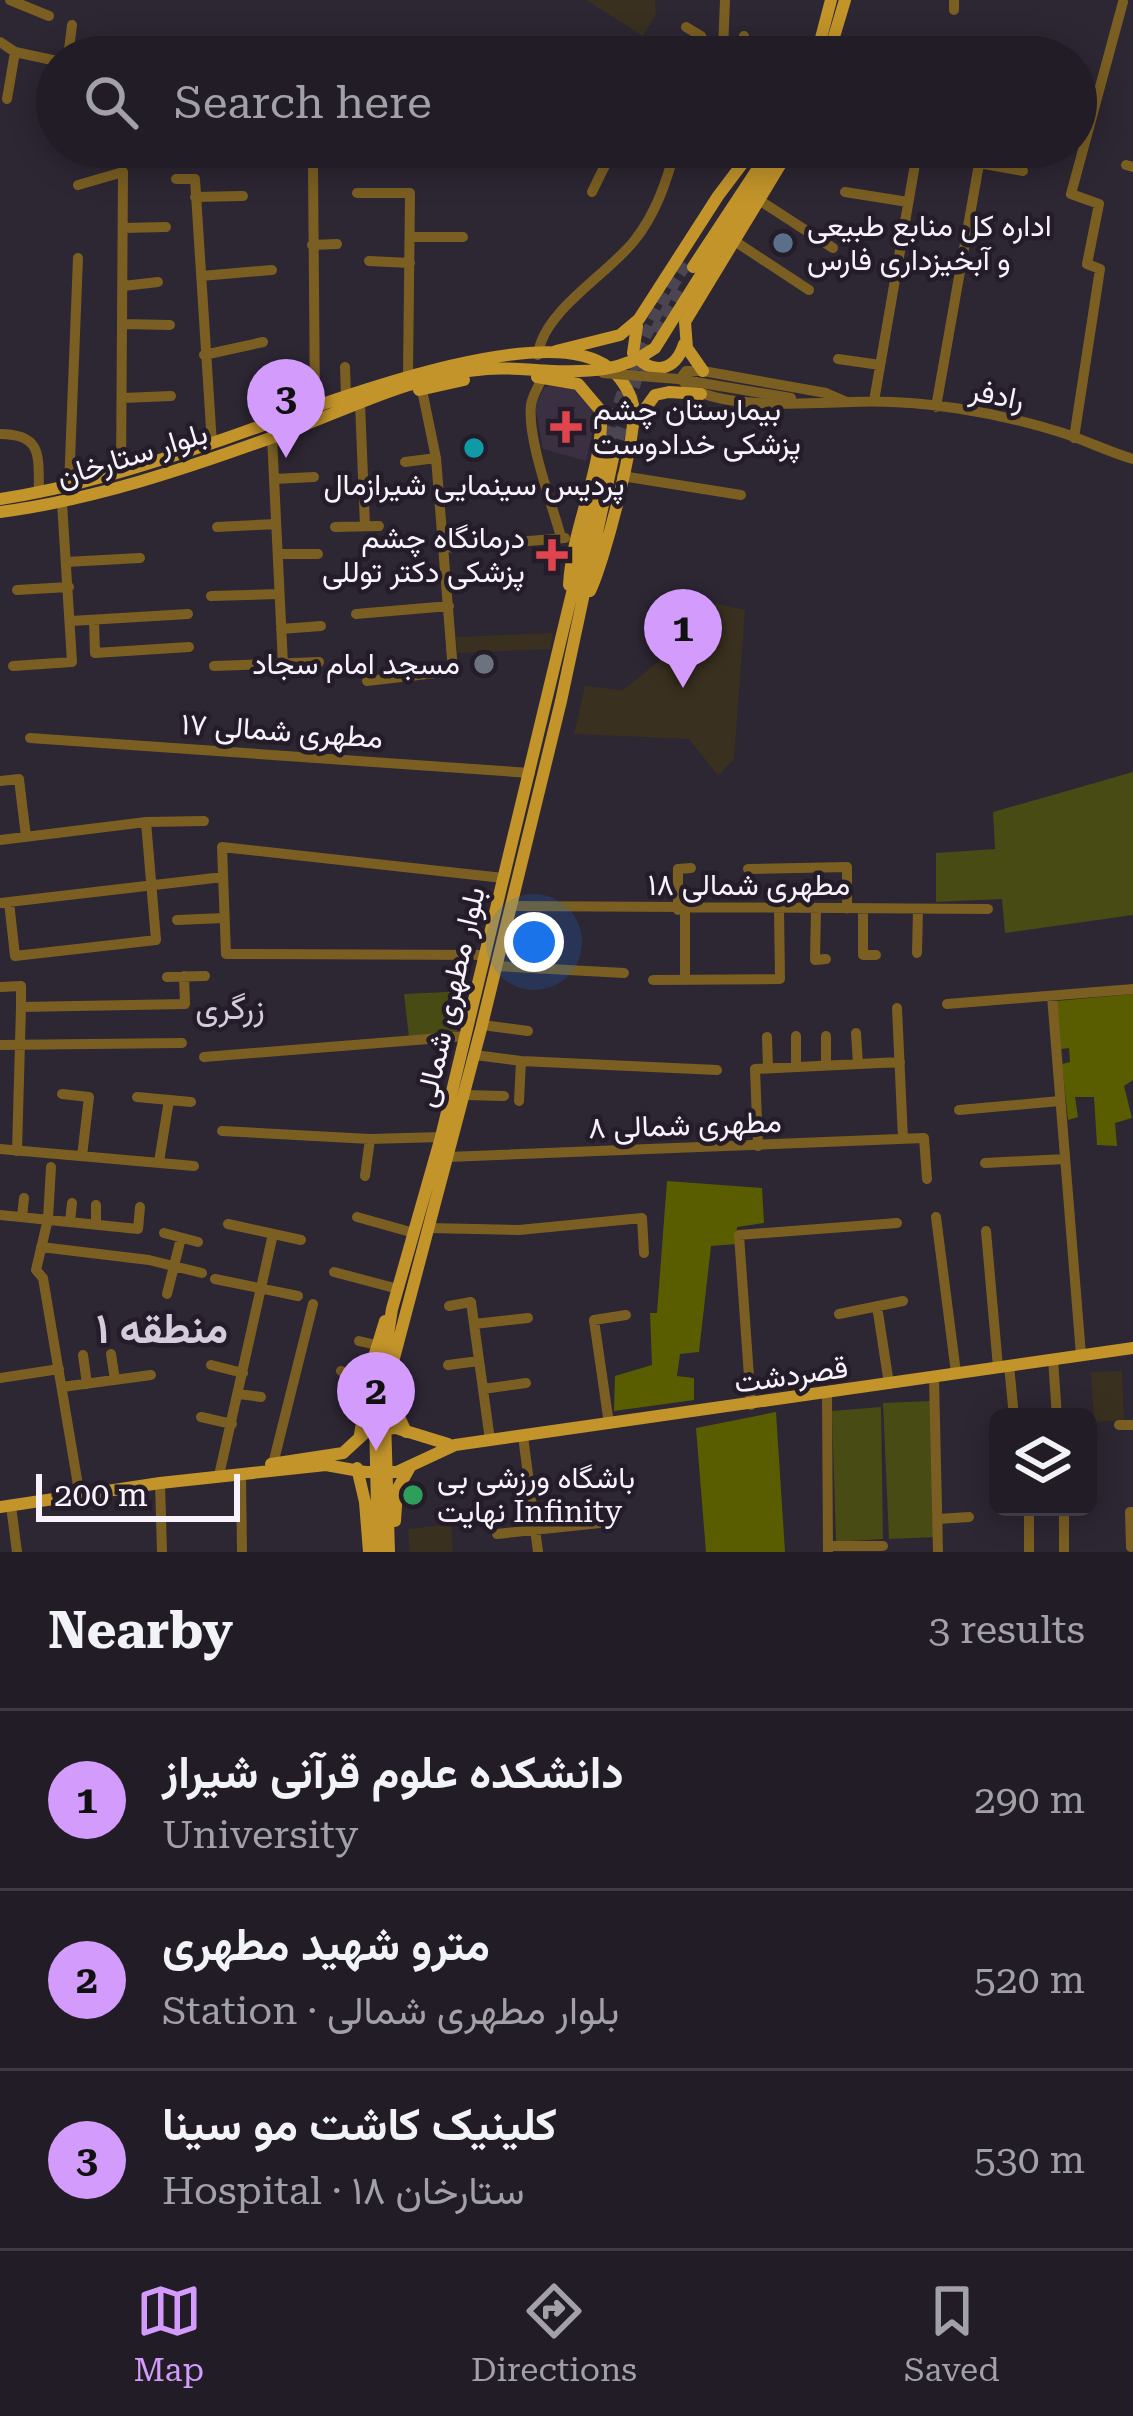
<!DOCTYPE html>
<html lang="en">
<head>
<meta charset="utf-8">
<style>
	body { margin:0; font-family:"Roboto Serif",Vazirmatn,serif; background:#2e2932; color:#f1f3f6 }
	.controls { position:absolute; right:36px; bottom:36px; display:grid; overflow:hidden; border-radius:18px; box-shadow:0 6px 30px #0003 }
	.controls button { width:108px; height:108px; display:grid; place-items:center; padding:0; border:0; border-bottom:3px solid #3f3a43; background:#221c26; color:#f1f3f6; font:60px sans-serif }
	.scale { position:absolute; left:36px; bottom:30px; width:204px; box-sizing:border-box; padding-left:12px; border:6px solid #f7f2fb; border-top:0; font-size:33px; line-height:42px; white-space:nowrap; color:#f7f2fb; -webkit-text-stroke:9px #241d29; paint-order:stroke }
	.you { position:absolute; left:534px; top:942px; width:42px; height:42px; margin:-30px; border:9px solid #fff; border-radius:50%; background:#1a73e8; box-shadow:0 0 0 18px #1a73e833 }
	.badge { display:grid; place-items:center; width:78px; height:78px; border-radius:50%; background:#d39cfc; color:#111; font-size:39px; font-weight:700 }
	.pin { position:absolute; translate:-50% -99px; filter:drop-shadow(0 3px 6px #0008) }
	.pin::after { content:''; position:absolute; top:63px; width:42px; height:36px; background:inherit; clip-path:polygon(0 0,100% 0,50% 100%) }
	.list { margin:0; padding:0; list-style:none }
	h2 { display:flex; justify-content:space-between; align-items:center; height:156px; margin:0; padding:0 48px; font-size:51px }
	h2 small { font-size:39px; font-weight:400; color:#a2a1a7 }
	.list li { display:grid; grid-template-columns:78px 1fr auto; gap:36px; align-items:center; box-sizing:border-box; height:180px; padding:0 48px; border-top:3px solid #3f3a43 }
	.list b { display:block; font-size:45px; white-space:nowrap }
	.list p { margin:0; font-size:39px; white-space:nowrap; color:#a2a1a7 }
	.list em { font-size:39px; font-style:normal; color:#a2a1a7 }
	.icon { flex:none; width:66px; height:66px; fill:none; stroke:currentColor; stroke-width:2; stroke-linecap:round; stroke-linejoin:round }
	.map { position:relative; flex:none; width:1133px; height:1552px; overflow:hidden }
	.search { position:absolute; background:#221c26; box-shadow:0 6px 30px #0003; left:36px; right:36px; top:36px; height:132px; display:flex; align-items:center; gap:30px; box-sizing:border-box; padding:0 42px; border-radius:66px; color:#a2a1a7; font-size:45px }
	.sheet { height:696px; background:#221c26 }
	nav { display:flex; justify-content:space-around; align-items:center; box-sizing:border-box; height:168px; border-top:3px solid #3f3a43; background:#221c26; font-size:33px; color:#a2a1a7 }
	nav a { display:grid; justify-items:center; gap:6px }
	nav .on { color:#d39cfc }
	.map>svg:first-child { display:block }
</style>
</head>
<body>
<div class="map">
<svg width="1133" height="1552" viewBox="0 0 1133 1552">
	<rect width="100%" height="100%" fill="#2d2633"/>
	<path fill="#3a3042" d="M551,386L573,389L593,409L595,420L586,461L543,449L535,405L545,387Z"/>
	<path fill="#39301f" d="M586,0H655L656,14L643,36Z
		M704,601L745,610L734,759L718,776L689,739L574,734L585,686L623,690L706,623Z
		M553,633L550,649L457,653L456,637Z
		M1122,1371L1124,1420L1094,1422L1091,1372Z
		M451,1524L453,1552H410L408,1529Z"/>
	<path fill="#484b13" d="M1133,772V915L1005,933L1002,899L936,902V853L995,849L993,812Z
		M467,991L456,1033L409,1037L404,994Z
		M930,1401L937,1537L889,1539L883,1403Z
		M881,1407L883,1539L836,1542L832,1411Z"/>
	<path fill="#595d00" d="M1133,994V1080L1124,1086L1132,1118L1115,1123L1117,1146L1097,1145L1094,1097H1075L1078,1117L1068,1120L1062,1064L1070,1062L1069,1048L1061,1049L1056,1001Z
		M667,1181L762,1188L764,1223L737,1227L736,1244L711,1246L699,1352L680,1354L677,1376L694,1378V1400L614,1411L615,1376L652,1365L650,1313H657Z
		M776,1412L785,1552H706L696,1428Z"/>
	<g fill="none" stroke-linecap="round" stroke-linejoin="round">
		<path stroke="#4b4551" stroke-width="12" stroke-dasharray="12 6" stroke-linecap="butt" d="M655,332L680,287
			M618,439L640,367
			M605,456C621,385 646,325 686,264"/>
		<path stroke="#7a5e22" stroke-width="10" d="M10,0L49,16
			M954,0V10
			M686,27L701,36L711,55
			M0,42L15,52L57,61
			M725,43L744,40V36
			M670,48L682,51L680,57
			M68,57L72,25
			M704,57L723,50L725,0
			M789,57L792,46L817,53
			M7,99L15,52
			M622,147L672,164
			M917,149L945,153
			M979,163L1023,171
			M1126,165L1133,167
			M313,169L315,408
			M176,179H195L212,444
			M78,185L123,172L121,472
			M592,192L614,147
			M845,192L908,202
			M357,193H410L408,376
			M195,197L243,196
			M759,200L833,248
			M123,228L166,227
			M410,237H463
			M733,240L809,290
			M312,245L337,244
			M369,261L410,263
			M201,276L272,270
			M123,286L158,282
			M123,324L170,325
			M204,355L263,342
			M538,355C542,312 607,275 634,241C656,214 667,180 676,147
			M838,359L880,365
			M345,367L346,396
			M542,378C539,386 532,396 531,405C527,439 552,504 561,537
			M123,398L171,396
			M874,401L918,147
			M847,402L826,393L703,371H686L681,378C702,412 813,403 851,402C920,399 997,412 1063,433C1087,441 1109,452 1133,459
			M360,403L365,526
			M936,407L982,147
			M0,434C44,434 38,458 39,493
			M272,437L283,664
			M1074,438L1100,269L1087,264L1099,204L1071,194L1123,2
			M405,462L436,458
			M622,476L741,495
			M274,479L314,477
			M69,486L78,258
			M217,527L276,524
			M335,527L379,526
			M443,548L565,538
			M278,554H318
			M66,562L140,558
			M17,590L69,587
			M211,596L279,594
			M356,614L449,606
			M94,620L95,653L189,647
			M71,621L188,614
			M281,629L321,626
			M13,666L72,662L62,503
			M214,666L319,662
			M367,681L453,671L436,458L422,390
			M30,738L530,773
			M0,781L19,779L26,837
			M0,840L146,822L204,821
			M748,869L847,867V909
			M9,902L15,956L156,940L146,822
			M0,903L223,877
			M511,906L988,909
			M816,909L815,960L826,959
			M863,909V955H876
			M678,910V869L691,868
			M685,910V978
			M177,920L224,918
			M917,953L918,909
			M485,955L226,954L222,847L503,878
			M496,966L624,973
			M167,977L205,976
			M653,980L780,979L779,910
			M0,987L21,986V1007L185,1004L184,976
			M1052,996L1081,1355
			M947,1004L1133,989
			M897,1008L903,1139
			M482,1025L528,1031
			M856,1033L858,1064
			M796,1036V1067
			M826,1036V1066
			M767,1037L768,1068
			M0,1045L182,1043
			M475,1055L521,1061L717,1070
			M204,1057L466,1036
			M62,1094L89,1097L82,1156
			M464,1095L504,1096
			M137,1097L191,1102
			M519,1101L521,1061
			M959,1110L1060,1101
			M222,1131L370,1139L441,1137
			M758,1146L755,1069L900,1062
			M0,1149L194,1166
			M17,1151L21,1007
			M448,1157L924,1138L927,1179
			M159,1162L169,1100
			M985,1163L1065,1159
			M51,1167L48,1219L36,1270L43,1278L80,1497
			M365,1176L370,1139
			M0,1215L138,1229L140,1207
			M22,1217L24,1198
			M357,1217L414,1233
			M936,1217L956,1373
			M70,1222L72,1203
			M96,1224V1205
			M228,1224L301,1240
			M428,1228L519,1230L642,1218L644,1253
			M986,1231L998,1367
			M164,1233L198,1242
			M41,1247L149,1260L202,1273
			M334,1272L398,1289
			M215,1279L298,1296
			M167,1294L181,1238
			M449,1306L471,1302L490,1440
			M877,1306L889,1384
			M839,1314L903,1301
			M474,1324L528,1318
			M359,1341L376,1345
			M111,1354L115,1380
			M83,1355L87,1384
			M1053,1359L1057,1417
			M211,1365L243,1373
			M448,1365L479,1361
			M1009,1365L1014,1417
			M341,1371L368,1378
			M934,1377L938,1552
			M0,1378L59,1369
			M62,1387L151,1375
			M483,1389L526,1383
			M239,1394L261,1397
			M827,1394L828,1552
			M751,1405L739,1235L897,1223
			M201,1417L232,1424
			M609,1424L594,1320L626,1315
			M1119,1425H1133
			M523,1436L538,1552
			M273,1464L313,1304
			M220,1471L273,1234
			M241,1476L242,1552
			M160,1483L162,1552
			M11,1506L17,1552
			M1064,1507V1552
			M938,1519L969,1517
			M497,1534L600,1523
			M828,1546H883
			M1131,1547L1130,1512H1133
			M1029,1552V1507"/>
		<path stroke="#c2942a" stroke-width="12" d="M816,57L831,0
			M828,57L845,0
			M693,267L772,147
			M637,326L633,353C652,376 675,372 684,344
			M556,351L620,335L639,319L718,196L755,147
			M703,371L687,348L685,322L791,147
			M537,377L578,384L601,411C604,469 572,526 569,585
			M419,390L464,380
			M635,423L655,395L669,392L701,394
			M0,499C73,488 143,466 212,443C292,417 537,314 608,367C620,376 630,391 633,405C638,433 604,563 590,591
			M0,512C93,500 188,468 276,436C344,411 414,374 487,369C508,367 530,370 552,371
			M394,1394L395,1408L406,1432
			M399,1429L448,1444
			M360,1435L370,1370L385,1321
			M271,1464L343,1453L368,1430
			M357,1468L365,1502L369,1552
			M397,1472L455,1445L1133,1348
			M0,1507L160,1483L326,1465L365,1472
			M395,1521L397,1490L410,1467
			M378,1552L375,1419L392,1309L441,1137L605,456
			M389,1552L385,1419L389,1377L481,1029L561,701L613,458"/>
		<path stroke="#7a5e22" stroke-width="10" d="M603,373L678,379L791,398"/>
		<path stroke="#c2942a" stroke-width="12" d="M552,371C591,372 621,372 655,348L781,147
			M368,1430L397,1428
			M365,1472H397"/>
	</g>
	<circle fill="#5c6f8a" stroke="#241d29" stroke-width="4.5" cx="783" cy="243" r="12"/>
	<g fill="#e0444e" stroke="#241d29" stroke-width="4.5">
		<path d="M560 409h12v12h12v12h-12v12h-12v-12h-12v-12h12z"/>
		<path d="M546 537h12v12h12v12h-12v12h-12v-12h-12v-12h12z"/>
	</g>
	<circle fill="#0f9aa8" stroke="#241d29" stroke-width="4.5" cx="474" cy="448" r="12"/>
	<circle fill="#6b7280" stroke="#241d29" stroke-width="4.5" cx="484" cy="664" r="12"/>
	<circle fill="#2e9e5b" stroke="#241d29" stroke-width="4.5" cx="413" cy="1495" r="12"/>
	<g text-anchor="middle" stroke-width="9" stroke-linejoin="round" paint-order="stroke">
		<g font-size="30" fill="#f7f2fb" stroke="#241d29" text-anchor="start">
			<text x="807" y="236">اداره کل منابع طبیعى<tspan x="807" dy="34">و آبخیزدارى فارس</tspan></text>
			<text x="593" y="420">بیمارستان چشم<tspan x="593" dy="34">پزشکی خدادوست</tspan></text>
			<text x="474" y="495" text-anchor="middle">پردیس سینمایی شیرازمال</text>
			<text x="525" y="548" text-anchor="end">درمانگاه چشم<tspan x="525" dy="34">پزشكی دكتر توللی</tspan></text>
			<text x="460" y="674" text-anchor="end">مسجد امام سجاد</text>
			<text x="437" y="1488">باشگاه ورزشی بی<tspan x="437" dy="34">نهایت Infinity</tspan></text>
		</g>
		<g font-size="30" fill="#f7f2fb" stroke="#241d29">
			<text transform="translate(997 395) rotate(11)" y="10">رادفر</text>
			<text transform="translate(132 455) rotate(-17)" y="10">بلوار ستارخان</text>
			<text transform="translate(282 731) rotate(4)" y="10">۱۷ مطهری شمالی</text>
			<text x="749" y="895">۱۸ مطهری شمالی</text>
			<text transform="translate(450 997) rotate(-77)" y="10">بلوار مطهرى شمالى</text>
			<text transform="translate(685 1125) rotate(-2)" y="10">۸ مطهری شمالی</text>
			<text transform="translate(791 1375) rotate(-8)" y="10">قصردشت</text>
		</g>
		<g font-size="33" fill="#d4cbdc" stroke="#241d29">
			<text x="230" y="1019">زرگری</text>
		</g>
		<g font-size="42" font-weight="bold" fill="#d4cbdc" stroke="#241d29">
			<text x="162" y="1343">منطقه ۱</text>
		</g>
	</g>
</svg>
<div class="controls">
<button><svg class="icon" aria-label="layers" viewBox="0 0 24 24"><path d="M12 4l9 5-9 5-9-5zM3 14l9 5 9-5"/></svg></button>
</div>
<div class="scale">200 m</div>
<div class="you"></div>
<div class="pin badge" style="left:683px;top:688px">1</div>
<div class="pin badge" style="left:376px;top:1451px">2</div>
<div class="pin badge" style="left:286px;top:458px">3</div>
<div class="search"><svg class="icon" aria-label="search" viewBox="0 0 24 24"><circle cx="10" cy="10" r="6"/><path d="M15 15l6 6"/></svg>Search here</div>
</div>
<section class="sheet">
<h2>Nearby<small>3 results</small></h2>
<ul class="list">
<li><span class="badge">1</span><div><b>دانشکده علوم قرآنی شیراز</b><p>University</p></div><em>290 m</em></li>
<li><span class="badge">2</span><div><b>مترو شهید مطهری</b><p>Station · بلوار مطهرى شمالى</p></div><em>520 m</em></li>
<li><span class="badge">3</span><div><b>کلینیک کاشت مو سینا</b><p>Hospital · ۱۸ ستارخان</p></div><em>530 m</em></li>
</ul>
</section>
<nav>
<a class="on"><svg class="icon" aria-label="map" viewBox="0 0 24 24"><path d="M3 6l6-2 6 2 6-2v14l-6 2-6-2-6 2zM9 4v14M15 6v14"/></svg>Map</a>
<a><svg class="icon" aria-label="directions" viewBox="0 0 24 24"><path d="M12 3l9 9-9 9-9-9zM9 14v-3h6M13 9l2 2-2 2"/></svg>Directions</a>
<a><svg class="icon" aria-label="saved" viewBox="0 0 24 24"><path d="M7 4h10v16l-5-4-5 4z"/></svg>Saved</a>
</nav>
</body>
</html>
